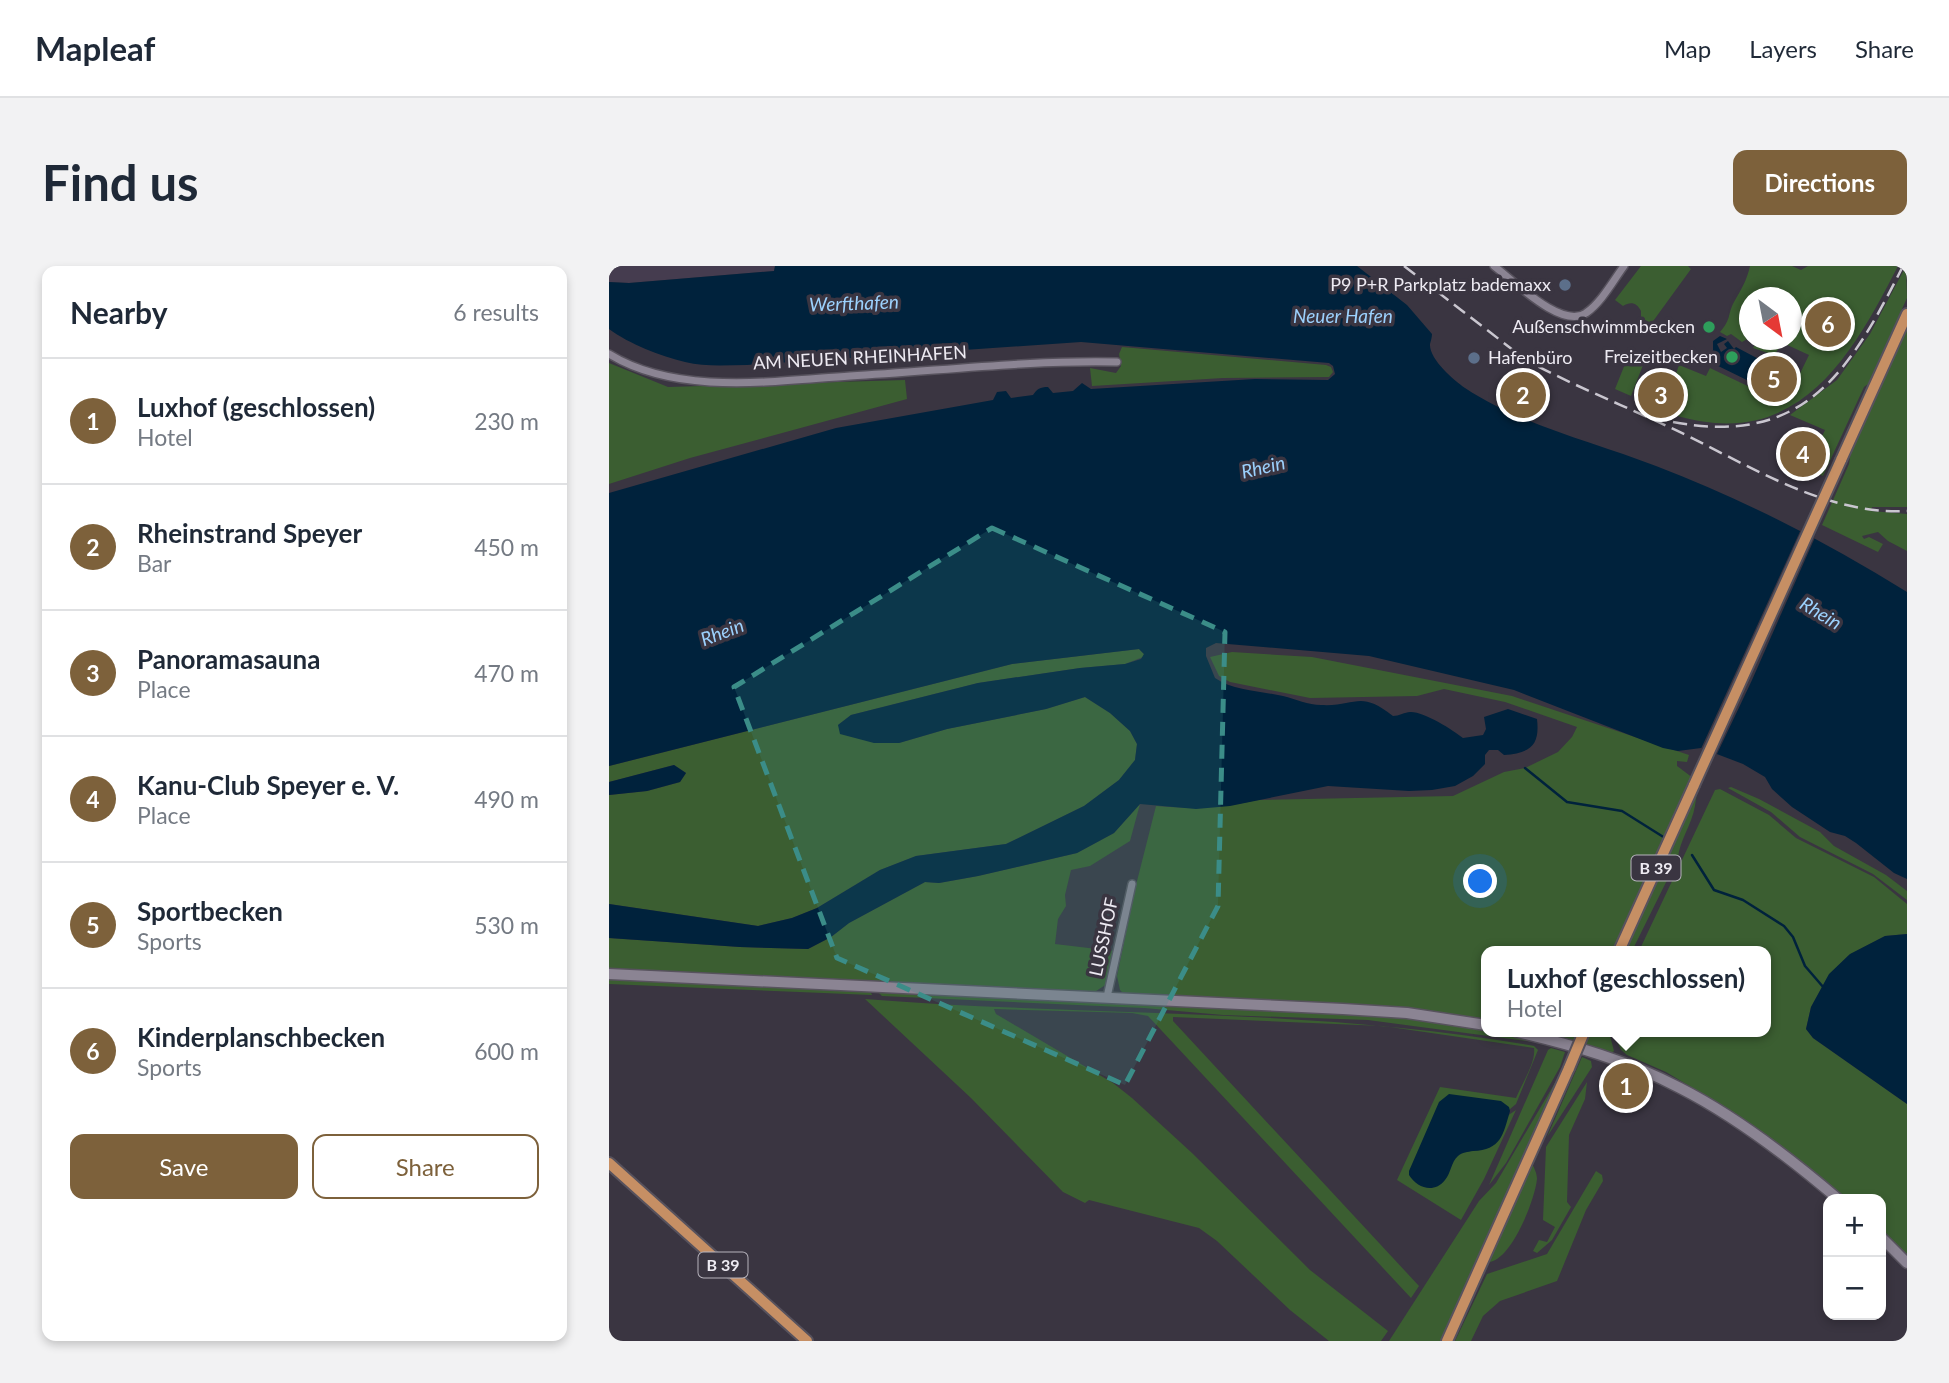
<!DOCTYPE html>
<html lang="en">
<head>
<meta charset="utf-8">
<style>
	body { margin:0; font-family:Lato,sans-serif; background:#f2f2f3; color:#1f2937 }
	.controls { position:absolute; right:21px; bottom:21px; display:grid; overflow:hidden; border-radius:14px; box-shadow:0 4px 10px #0003 }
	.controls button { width:63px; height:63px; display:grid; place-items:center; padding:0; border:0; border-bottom:2px solid #e0e1e3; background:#fff; color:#1f2937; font:35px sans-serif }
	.compass { position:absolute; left:1130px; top:21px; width:63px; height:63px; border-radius:50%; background:#fff; box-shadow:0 4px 10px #0003; rotate:148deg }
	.you { position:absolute; left:872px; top:616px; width:24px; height:24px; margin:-18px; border:5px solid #fff; border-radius:50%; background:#1a73e8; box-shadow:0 0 0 10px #1a73e833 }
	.badge { display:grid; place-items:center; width:46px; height:46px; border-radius:50%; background:#7d613b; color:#fff; font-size:23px; font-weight:700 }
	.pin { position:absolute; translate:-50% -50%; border:4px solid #fff; box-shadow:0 2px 7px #0006 }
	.popup { position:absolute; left:872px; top:680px; width:290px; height:91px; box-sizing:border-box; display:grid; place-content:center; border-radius:14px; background:#fff; filter:drop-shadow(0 2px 5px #0005); font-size:23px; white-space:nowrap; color:#747a83 }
	.popup b { font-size:26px; color:#1f2937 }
	.popup::after { content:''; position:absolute; left:50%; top:100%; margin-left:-14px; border:14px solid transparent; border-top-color:#fff }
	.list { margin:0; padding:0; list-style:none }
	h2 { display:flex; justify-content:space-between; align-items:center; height:91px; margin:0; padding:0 28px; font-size:30px }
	h2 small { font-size:23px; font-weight:400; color:#747a83 }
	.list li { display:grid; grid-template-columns:46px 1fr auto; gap:21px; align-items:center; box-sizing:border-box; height:126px; padding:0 28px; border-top:2px solid #e0e1e3 }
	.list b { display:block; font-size:26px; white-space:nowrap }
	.list p { margin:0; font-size:23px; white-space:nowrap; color:#747a83 }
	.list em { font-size:23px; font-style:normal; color:#747a83 }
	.actions { display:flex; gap:14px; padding:21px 28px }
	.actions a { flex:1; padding:16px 0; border:2px solid #7d613b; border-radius:14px; text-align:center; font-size:24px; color:#7d613b }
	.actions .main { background:#7d613b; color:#fff }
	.map { position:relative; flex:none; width:1298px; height:1075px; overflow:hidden; border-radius:14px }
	header { display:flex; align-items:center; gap:42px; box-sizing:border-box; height:98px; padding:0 35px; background:#fff; border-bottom:2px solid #e0e1e3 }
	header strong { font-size:33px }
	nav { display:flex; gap:38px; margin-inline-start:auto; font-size:24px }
	.intro { display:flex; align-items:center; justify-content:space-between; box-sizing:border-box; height:168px; padding:0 42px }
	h1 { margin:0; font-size:49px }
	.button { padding:18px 32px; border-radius:14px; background:#7d613b; color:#fff; font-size:24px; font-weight:700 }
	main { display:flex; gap:42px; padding:0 42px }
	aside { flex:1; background:#fff; border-radius:14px; box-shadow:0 4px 10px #0003 }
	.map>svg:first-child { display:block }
</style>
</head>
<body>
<header>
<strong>Mapleaf</strong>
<nav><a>Map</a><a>Layers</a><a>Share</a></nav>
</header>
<div class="intro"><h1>Find us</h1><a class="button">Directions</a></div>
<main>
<aside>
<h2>Nearby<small>6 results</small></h2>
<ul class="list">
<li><span class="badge">1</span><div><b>Luxhof (geschlossen)</b><p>Hotel</p></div><em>230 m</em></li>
<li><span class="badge">2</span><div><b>Rheinstrand Speyer</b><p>Bar</p></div><em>450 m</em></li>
<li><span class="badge">3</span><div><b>Panoramasauna</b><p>Place</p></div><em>470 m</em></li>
<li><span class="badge">4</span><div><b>Kanu-Club Speyer e. V.</b><p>Place</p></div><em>490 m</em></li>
<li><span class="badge">5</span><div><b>Sportbecken</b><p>Sports</p></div><em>530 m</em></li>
<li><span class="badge">6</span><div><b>Kinderplanschbecken</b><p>Sports</p></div><em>600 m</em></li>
</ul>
<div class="actions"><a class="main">Save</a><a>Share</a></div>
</aside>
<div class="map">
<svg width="1298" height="1075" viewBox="0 0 1298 1075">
	<rect width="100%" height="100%" fill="#3a3541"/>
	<path fill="#453c4f" d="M0,0H166L165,5L20,17L0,16Z"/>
	<path fill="#3b5e31" d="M1032,0H1079L1082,3L1042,58L1032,51V45C1028,37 1022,35 1014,40L1006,34Z
		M1141,0H1183L1192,4L1199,0H1289C1251,73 1204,165 1106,157C1083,155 1061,148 1039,141L1044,132L1057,137L1070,99L1097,110L1101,102L1176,138L1200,89L1174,77L1165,89L1144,82L1146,78L1143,74H1182V32H1140V72L1133,76L1122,68L1118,70L1111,66C1123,52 1118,49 1125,36C1132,24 1138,14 1141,0Z
		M1297,0L1298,32L1259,118L1255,121L1214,210L1197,203L1216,164L1181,149L1228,114L1261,68Z
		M1298,59V241H1263L1262,245L1298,248V285L1279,275L1269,266L1253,270L1255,273L1260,271L1274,278L1269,286L1213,259L1240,198L1242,185Z
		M513,81L717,99L722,101L724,106L720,111L614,112L483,120L481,102L507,107L512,100L510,88Z
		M1018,93L1034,99L1022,130L1006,123Z
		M0,97L59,121L296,114L298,133L81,192L0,218Z
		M530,383L535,388L534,391L516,398L471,402L369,417L242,449L229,459L290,477L338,463L437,443L476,431L501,447L521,465L528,478L526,494L510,514L475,540L397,578L307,590L271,604L208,642L183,652L149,660L0,638V529L38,525L71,516L77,507L65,499L0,516V500L403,398Z
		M623,386L703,391L903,430L1080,489L1078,496L1068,495V500C1091,517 1090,514 1086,540C1083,558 1070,576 1069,592L1023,685H877V755L822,745L782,742L514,727L511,724L508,710L527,619L547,540C586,543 611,542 649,534L844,530L895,506L916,502L949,486L963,471L968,461L896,436L835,423L808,430L701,432L621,416L610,410L601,391Z
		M1122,521L1150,533L1211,566L1225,580L1277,609L1298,625V634L1264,608L1191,571L1162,546L1119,522Z
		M1111,523L1160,549L1187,572L1265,611L1298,638V668L1276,670L1240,689L1220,709L1202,741L1197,763L1204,772L1298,838V992L1272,966V933H1235L1192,897L1102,833L1057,806L1018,789L1012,784L1004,766H1157V685H1030L1106,524Z
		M531,538L521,575L481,600L462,604L456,629L457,640L449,653L446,678L505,685L498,718L484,727L0,705V672L131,681L199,683L222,671L240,657L316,616L330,617L369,610L468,587L505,567Z
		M0,712L261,724L263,729L0,718Z
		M267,724L769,749L877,763V766L901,768L925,776L759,754L614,749L535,742L273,730Z
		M256,733C479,751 704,741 925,780L929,784L907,838L894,849L898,850L907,844L875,913L852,954L788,914L831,821L907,832C913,817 927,797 925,782L774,760L564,751V755L810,1020L802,1032L539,750L523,747L385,743L387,748L504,817L523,832L583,887L701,1004L779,1065L772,1075H720L681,1044L608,975L590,962L480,934L476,937L454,926L362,832Z
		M924,766H1000L1005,785L1001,788Z
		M942,782L956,786L951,801L897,897L880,919L939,784Z
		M973,791L982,795L983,801L938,871Z
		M950,810L832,1075H780L870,935L887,917Z
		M978,816L976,833L960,869L958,936L962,941L943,974L928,987L924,985L930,974L938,976L946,961L934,954L937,881Z
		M923,897C925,902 928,907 928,913C926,934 903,992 881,996L879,995Z
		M987,905L993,909L994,915L977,944L948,1015L891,1035L874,1050L862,1075H846L878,1008L938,988Z"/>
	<path fill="#00223c" d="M166,0H748L798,39L823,68C823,71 822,74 821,78C820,93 845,114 856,122C914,160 983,175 1047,200C1135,234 1218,276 1298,326V613L1285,607L1247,577L1236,570L1221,566L1183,541L1163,523L1156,511L1134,498L1092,482L1069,485L1054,482L905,424L760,390L607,377L597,382V390L606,412C625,425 652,425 674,430C687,433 699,439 712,439C747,441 750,423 784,450C790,450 796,446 801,446C814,445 844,464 854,472L874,469L877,463L875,451L899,443L928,453C931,479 922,487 895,489L889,484H880L876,489V498L864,510L846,520L823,524L800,525L719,520L621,540L587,543L531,538L505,567L468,587L369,610L330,617L316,616L240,657L222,671L199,683L131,681L0,672V638L149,660L183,652L208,642L271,604L307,590L397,578L475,540L510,514L526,494L528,478L521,465L501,447L476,431L437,443L338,463L290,477H265L231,468L229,459L242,449L369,417L471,402L516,398L532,393L535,388L530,383L403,398L0,500V227L227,162L384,134L388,126L397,125L402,132L424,129C428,123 431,121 439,121L444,127L464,125L473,117L482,123L646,113L719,114L726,108L724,100L720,97L472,76L138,99C118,99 96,101 76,96C52,90 20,78 0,63V16L20,17L165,5Z
		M1111,70L1118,73L1108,78L1112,86L1118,82L1115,78L1119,75L1125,83L1127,81L1159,98L1148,119L1099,95L1104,84V75Z
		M65,499L77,507L71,516L38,525L0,529V516Z
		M1298,668V838L1204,772L1197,763L1202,741L1220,708L1241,688L1276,670Z
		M840,828L892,835L900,841L901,845C894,869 892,884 864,885C859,886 853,886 849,890C842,896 842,907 836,914C825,928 808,922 800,909V905L830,836Z"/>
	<path fill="#3a3541" d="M1193,261L1207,269L1143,414L1107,490L1091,485Z"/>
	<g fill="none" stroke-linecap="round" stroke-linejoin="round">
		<path stroke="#00223c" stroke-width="2.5" d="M916,502L958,536L1013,545L1056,572
			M1083,589L1105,624L1134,634L1175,660L1184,671L1196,700L1215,722"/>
		<defs>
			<path id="street" d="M885,0C905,15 953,64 977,47C992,37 1004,15 1015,0
				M0,88C68,130 165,115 241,110C330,105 419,94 508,96
				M498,731L523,618"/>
			<path id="secondary" d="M0,708L734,743L798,747L877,759
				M908,766C964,779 1020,795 1071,822C1128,851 1181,892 1229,933
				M1272,971L1298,997"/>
			<path id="primary" d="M1232,194L1298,48
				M1010,685L1085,519
				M0,897L198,1075
				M838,1075L960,802"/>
		</defs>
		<use href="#street" stroke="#57525d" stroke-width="10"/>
		<use href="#secondary" stroke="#57525d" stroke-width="13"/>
		<use href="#primary" stroke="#57525d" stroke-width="14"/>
		<use href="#street" stroke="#8b8493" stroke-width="7"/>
		<use href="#secondary" stroke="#8b8493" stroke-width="10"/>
		<use href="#primary" stroke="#c68f64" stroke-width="10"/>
		<path stroke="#c9c6cf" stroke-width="2.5" stroke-dasharray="14 7" stroke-linecap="butt" d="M795,0L917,94C963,119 1011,138 1058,160C1132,194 1214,250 1298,245
			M1064,156C1196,181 1241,105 1294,0"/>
		<defs>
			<path id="primary-bridge" d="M1085,519L1232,194
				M960,802L975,766"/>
		</defs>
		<use href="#primary-bridge" stroke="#57525d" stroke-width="14" stroke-linecap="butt"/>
		<use href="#primary-bridge" stroke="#c68f64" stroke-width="10"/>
	</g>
	<path fill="#3b8d88" fill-opacity="0.2" stroke="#3b8d88" stroke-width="5" stroke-dasharray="14 9" stroke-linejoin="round" d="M383,262L616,366L609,640L516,819L228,692L125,421Z"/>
	<g fill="#5c6f8a" stroke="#3a3541" stroke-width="2.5">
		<circle cx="956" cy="19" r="7"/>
		<circle cx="865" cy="92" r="7"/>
	</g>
	<g fill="#2e9e5b" stroke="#3a3541" stroke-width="2.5">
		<circle cx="1100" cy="61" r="7"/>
		<circle cx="1123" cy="91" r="7"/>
	</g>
	<g text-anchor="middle" stroke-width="7" stroke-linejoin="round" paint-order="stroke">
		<g fill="#3a3541" stroke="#b7b4bd" stroke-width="2">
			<rect x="1022.5" y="589.5" width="49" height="25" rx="5"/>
			<rect x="89.5" y="986.5" width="49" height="25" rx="5"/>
		</g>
		<g font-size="16" font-weight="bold" fill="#edeaf2">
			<text x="1047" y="608">B 39</text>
			<text x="114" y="1005">B 39</text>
		</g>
		<g font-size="18" fill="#edeaf2" stroke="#3a3541" text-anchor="end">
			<text x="942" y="25">P9 P+R Parkplatz bademaxx</text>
			<text x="1086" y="67">Außenschwimmbecken</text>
			<text x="1109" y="97">Freizeitbecken</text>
			<text x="879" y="98" text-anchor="start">Hafenbüro</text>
		</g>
		<g font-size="18" fill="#edeaf2" stroke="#3a3541">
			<text transform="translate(251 92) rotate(-3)" y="6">AM NEUEN RHEINHAFEN</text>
			<text transform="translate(495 671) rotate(-78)" y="6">LUSSHOF</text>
		</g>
		<g font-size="19" font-style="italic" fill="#9cd1fd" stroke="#3a3541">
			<text transform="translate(245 37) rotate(-2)" y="7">Werfthafen</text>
			<text x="734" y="57">Neuer Hafen</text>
			<text transform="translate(654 201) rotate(-13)" y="7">Rhein</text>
			<text transform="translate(1212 347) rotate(31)" y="7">Rhein</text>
			<text transform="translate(113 366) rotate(-21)" y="7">Rhein</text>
		</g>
	</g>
</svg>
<div class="controls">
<button>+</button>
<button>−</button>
</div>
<svg class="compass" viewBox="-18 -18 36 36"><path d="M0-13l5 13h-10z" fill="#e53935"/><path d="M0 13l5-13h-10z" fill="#747a83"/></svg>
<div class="you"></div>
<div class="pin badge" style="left:1017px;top:820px">1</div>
<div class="popup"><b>Luxhof (geschlossen)</b>Hotel</div>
<div class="pin badge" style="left:914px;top:129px">2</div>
<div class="pin badge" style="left:1052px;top:129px">3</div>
<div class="pin badge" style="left:1194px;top:188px">4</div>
<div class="pin badge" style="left:1165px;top:113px">5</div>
<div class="pin badge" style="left:1219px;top:58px">6</div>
</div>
</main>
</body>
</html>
